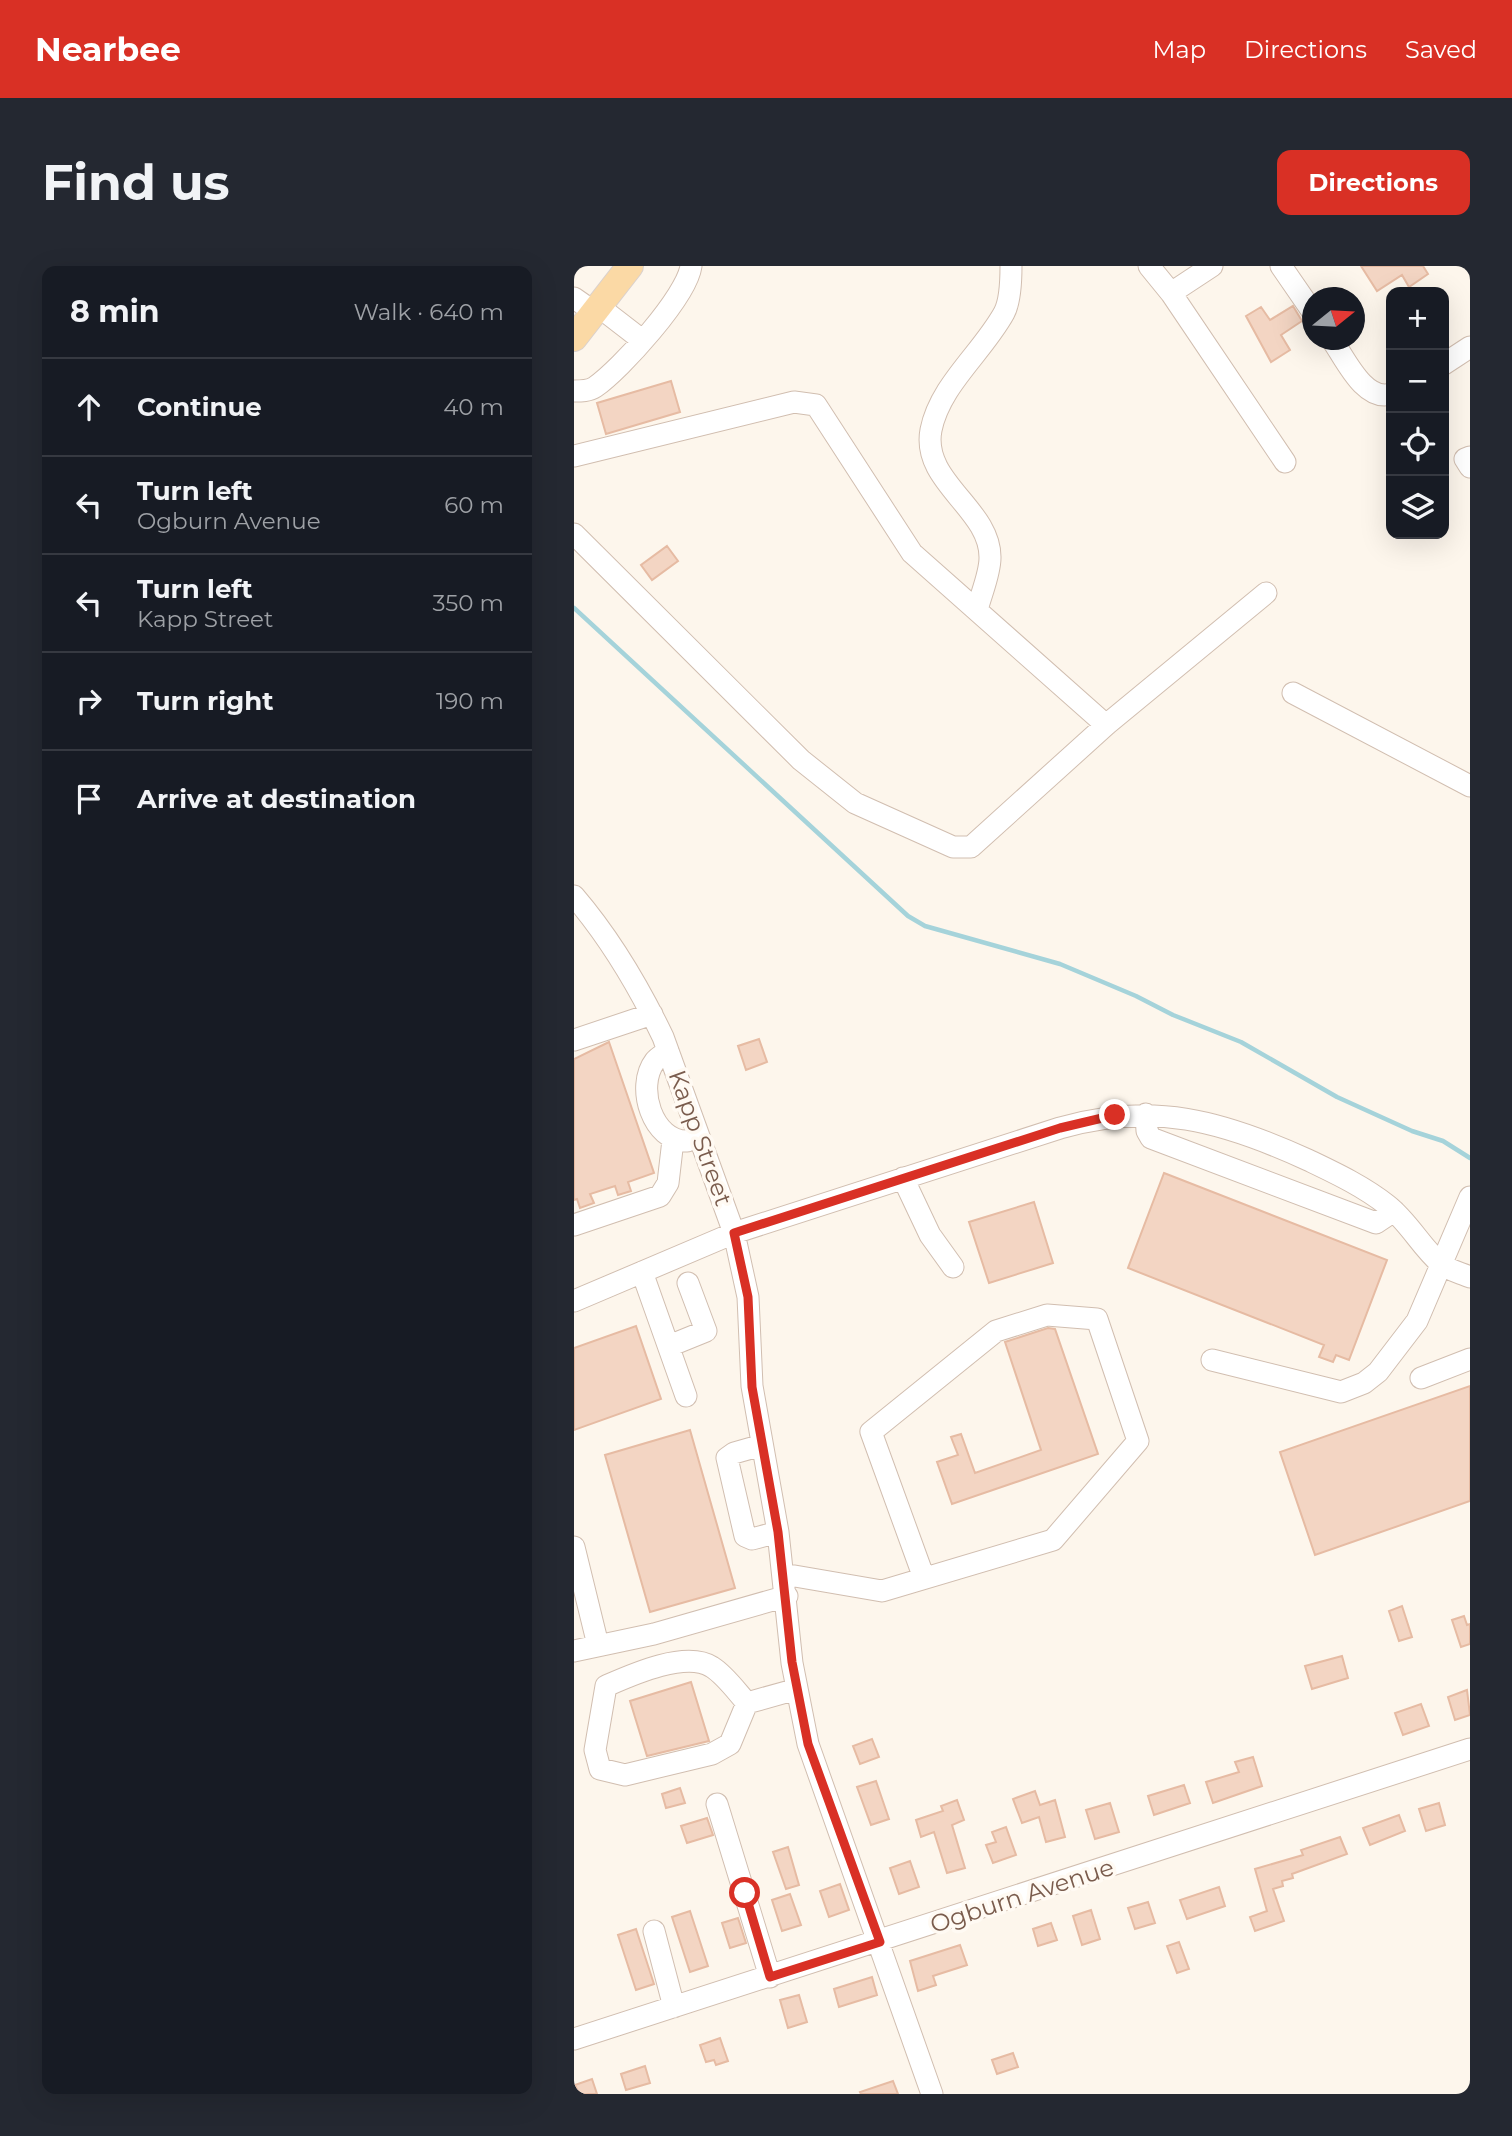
<!DOCTYPE html>
<html lang="en">
<head>
<meta charset="utf-8">
<style>
	body { margin:0; font-family:Montserrat,sans-serif; background:#242831; color:#f1f3f6 }
	.controls { position:absolute; right:21px; top:21px; display:grid; overflow:hidden; border-radius:14px; box-shadow:0 7px 28px #0002 }
	.controls button { width:63px; height:63px; display:grid; place-items:center; padding:0; border:0; border-bottom:2px solid #363941; background:#171b24; color:#f1f3f6; font:35px sans-serif }
	.compass { position:absolute; left:728px; top:21px; width:63px; height:63px; border-radius:50%; background:#171b24; box-shadow:0 7px 28px #0002; rotate:72deg }
	.stop { position:absolute; width:21px; height:21px; margin:-16px; border:5px solid #d93025; border-radius:50%; background:#fff }
	.stop.end { background:#d93025; border-color:#fff; box-shadow:0 2px 7px #0008 }
	.list { margin:0; padding:0; list-style:none }
	h2 { display:flex; justify-content:space-between; align-items:center; height:91px; margin:0; padding:0 28px; font-size:30px }
	h2 small { font-size:23px; font-weight:400; color:#9ea1a6 }
	.list li { display:grid; grid-template-columns:46px 1fr auto; gap:21px; align-items:center; box-sizing:border-box; height:98px; padding:0 28px; border-top:2px solid #363941 }
	.list b { display:block; font-size:26px; white-space:nowrap }
	.list p { margin:0; font-size:23px; white-space:nowrap; color:#9ea1a6 }
	.list em { font-size:23px; font-style:normal; color:#9ea1a6 }
	.icon { flex:none; width:38px; height:38px; fill:none; stroke:currentColor; stroke-width:2; stroke-linecap:round; stroke-linejoin:round }
	.map { position:relative; flex:none; width:896px; height:1828px; overflow:hidden; border-radius:14px }
	header { display:flex; align-items:center; gap:42px; box-sizing:border-box; height:98px; padding:0 35px; background:#d93025; color:#fff }
	header strong { font-size:33px }
	nav { display:flex; gap:38px; margin-inline-start:auto; font-size:24px }
	.intro { display:flex; align-items:center; justify-content:space-between; box-sizing:border-box; height:168px; padding:0 42px }
	h1 { margin:0; font-size:49px }
	.button { padding:18px 32px; border-radius:14px; background:#d93025; color:#fff; font-size:24px; font-weight:700 }
	main { display:flex; gap:42px; padding:0 42px }
	aside { flex:1; background:#171b24; border-radius:14px; box-shadow:0 7px 28px #0002 }
	.map>svg:first-child { display:block }
</style>
</head>
<body>
<header>
<strong>Nearbee</strong>
<nav><a>Map</a><a>Directions</a><a>Saved</a></nav>
</header>
<div class="intro"><h1>Find us</h1><a class="button">Directions</a></div>
<main>
<aside>
<h2>8 min<small>Walk · 640 m</small></h2>
<ul class="list">
<li><svg class="icon" aria-label="ahead" viewBox="0 0 24 24"><path d="M12 20V5M6 11l6-6 6 6"/></svg><div><b>Continue</b></div><em>40 m</em></li>
<li><svg class="icon" aria-label="left" viewBox="0 0 24 24"><path d="M17 20v-9H6M10 6l-5 5 5 5"/></svg><div><b>Turn left</b><p>Ogburn Avenue</p></div><em>60 m</em></li>
<li><svg class="icon" aria-label="left" viewBox="0 0 24 24"><path d="M17 20v-9H6M10 6l-5 5 5 5"/></svg><div><b>Turn left</b><p>Kapp Street</p></div><em>350 m</em></li>
<li><svg class="icon" aria-label="right" viewBox="0 0 24 24"><path d="M7 20v-9h11M14 6l5 5-5 5"/></svg><div><b>Turn right</b></div><em>190 m</em></li>
<li><svg class="icon" aria-label="arrive" viewBox="0 0 24 24"><path d="M6 21V4h12l-3 4 3 4H6"/></svg><div><b>Arrive at destination</b></div></li>
</ul>
</aside>
<div class="map">
<svg width="896" height="1828" viewBox="0 0 896 1828">
	<rect width="100%" height="100%" fill="#fdf6ec"/>
	<g fill="none" stroke-linecap="round" stroke-linejoin="round">
		<path stroke="#a5d3da" stroke-width="4.5" d="M0,342L334,650L351,660L486,698L562,730L599,749L667,776L763,831L838,865L869,875L896,892"/>
	</g>
	<path fill="#f3d5c3" stroke="#e6bba3" stroke-width="2" d="M787,0H849L854,8L835,21L828,9L803,25Z
		M719,40L728,55L707,69L716,84L697,96L672,50L687,41L696,54Z
		M97,115L106,146L32,168L23,137Z
		M93,280L104,295L78,314L67,299Z
		M185,773L193,796L172,804L164,780Z
		M35,776L80,907L54,916L57,925L44,929L41,920L16,928L20,937L6,942L3,933L0,934V793Z
		M590,907L813,994L775,1094L762,1089L759,1096L745,1091L750,1079L554,1002Z
		M460,936L479,997L415,1017L395,956Z
		M62,1060L87,1133L0,1164V1082Z
		M474,1062L481,1063L524,1188L378,1238L363,1196L384,1189L377,1171L387,1168L401,1207L467,1184L431,1076Z
		M896,1120V1235L741,1289L706,1186Z
		M116,1164L161,1322L76,1346L31,1189Z
		M828,1340L838,1371L825,1375L815,1345Z
		M890,1350L893,1359L896,1358V1378L887,1381L878,1354Z
		M768,1390L774,1412L738,1423L731,1400Z
		M117,1416L135,1475L73,1490L56,1435Z
		M893,1424L896,1449L881,1454L874,1431Z
		M847,1438L855,1460L829,1469L821,1447Z
		M298,1473L305,1491L286,1498L279,1480Z
		M679,1491L688,1520L639,1537L632,1516L665,1506L661,1496Z
		M302,1515L315,1553L297,1559L283,1521Z
		M610,1519L616,1537L580,1549L574,1530Z
		M106,1522L111,1537L92,1542L88,1528Z
		M461,1525L466,1539L481,1534L491,1571L472,1576L465,1551L448,1557L439,1533Z
		M383,1534L390,1554L378,1559L391,1602L373,1607L360,1566L347,1571L342,1554L369,1545L367,1540Z
		M536,1537L545,1566L521,1573L512,1544Z
		M865,1537L871,1559L852,1565L845,1543Z
		M825,1549L831,1565L796,1579L789,1562Z
		M133,1552L139,1569L113,1577L107,1560Z
		M432,1561L442,1589L419,1597L412,1579L422,1576L418,1566Z
		M766,1571L773,1588L718,1608L719,1612L708,1615L709,1620L699,1623L710,1655L681,1665L676,1651L693,1645L681,1603L729,1589L727,1584Z
		M214,1581L225,1619L212,1623L199,1586Z
		M336,1595L345,1621L325,1628L316,1602Z
		M266,1618L275,1644L255,1651L246,1625Z
		M645,1621L651,1640L613,1653L606,1634Z
		M216,1628L227,1659L208,1665L198,1634Z
		M574,1636L581,1657L561,1663L554,1642Z
		M517,1644L526,1673L508,1679L499,1650Z
		M116,1645L134,1700L116,1706L98,1651Z
		M164,1652L172,1677L156,1682L148,1657Z
		M477,1657L483,1674L464,1680L459,1663Z
		M62,1663L80,1718L62,1724L44,1669Z
		M605,1676L615,1703L603,1707L593,1680Z
		M386,1679L393,1699L359,1710L362,1719L344,1725L336,1695Z
		M298,1711L303,1729L265,1741L260,1723Z
		M225,1729L233,1756L214,1762L206,1734Z
		M146,1772L154,1795L142,1799L140,1794L132,1796L126,1779Z
		M439,1787L444,1801L423,1808L418,1794Z
		M71,1800L76,1817L52,1824L47,1808Z
		M18,1813L23,1828H5L1,1819Z
		M319,1815L324,1828H287L286,1826Z"/>
	<g fill="none" stroke-linecap="round" stroke-linejoin="round">
		<defs>
			<path id="minor" d="M575,0L597,27L638,0
				M707,0L738,45
				M597,27L711,196
				M0,32L20,46
				M24,40L68,74
				M758,74C771,92 790,136 817,128
				M870,98L896,81
				M0,125C7,125 15,125 21,121C47,103 113,30 117,0
				M0,190L220,136L242,139L338,287L532,459L397,581H379L281,537L227,494L0,268
				M896,191L891,193L896,201
				M403,344C407,328 416,308 416,292C417,243 347,216 357,164C366,119 408,87 430,47C436,36 437,13 437,0
				M719,427L896,520
				M532,459L692,327
				M0,630C36,672 65,721 89,771L160,967L174,1031L178,1120L204,1266L218,1397L234,1478L358,1828
				M0,774L78,748
				M94,785C90,788 84,791 81,795C61,821 79,876 113,875
				M572,848L573,865L577,872L802,957L820,945
				M329,912L356,969L379,1001
				M0,959L86,930L94,917L99,874
				M68,1006L112,1130
				M0,1035L160,967L486,862C578,835 649,855 734,894C761,907 789,920 813,939C835,956 847,981 867,998C874,1004 887,1007 896,1011
				M95,1080L132,1065L114,1017
				M638,1094L767,1126L790,1117L804,1106L843,1055L896,931
				M847,1112L896,1093
				M188,1179L160,1187L153,1192L171,1270L178,1273L204,1266
				M0,1281L24,1379
				M209,1308L308,1325L479,1274L564,1175L523,1053L473,1049L422,1065L297,1166L350,1312
				M0,1385L80,1368L213,1330
				M173,1437L156,1478L138,1488L51,1509L26,1503L21,1484L32,1420C57,1409 112,1384 138,1401C151,1409 163,1426 173,1437L223,1423
				M143,1538L196,1711
				M80,1665L100,1741
				M0,1773L896,1483"/>
			<path id="major" d="M0,72L56,0"/>
		</defs>
		<use href="#minor" stroke="#d1beb0" stroke-width="23"/>
		<use href="#major" stroke="#dad1cd" stroke-width="28"/>
		<use href="#minor" stroke="#fff" stroke-width="21"/>
		<use href="#major" stroke="#fbd9a5" stroke-width="26"/>
	</g>
	<g fill="none" stroke-linecap="round" stroke-linejoin="round">
		<path stroke="#d93025" stroke-width="9" d="M171,1627L196,1711L306,1676L234,1478L218,1396L204,1266L178,1121L174,1031L160,967L486,862L541,849"/>
	</g>
	<g text-anchor="middle" stroke-width="7" stroke-linejoin="round" paint-order="stroke">
		<g font-size="24" fill="#7a5c4d" stroke="#fffaf3">
			<text transform="translate(126 872) rotate(70)" y="8">Kapp Street</text>
			<text transform="translate(448 1630) rotate(-18)" y="8">Ogburn Avenue</text>
		</g>
	</g>
</svg>
<div class="controls">
<button>+</button>
<button>−</button>
<button><svg class="icon" aria-label="locate" viewBox="0 0 24 24"><circle cx="12" cy="12" r="6"/><path d="M12 2v4M12 18v4M2 12h4M18 12h4"/></svg></button>
<button><svg class="icon" aria-label="layers" viewBox="0 0 24 24"><path d="M12 4l9 5-9 5-9-5zM3 14l9 5 9-5"/></svg></button>
</div>
<svg class="compass" viewBox="-18 -18 36 36"><path d="M0-13l5 13h-10z" fill="#e53935"/><path d="M0 13l5-13h-10z" fill="#9ea1a6"/></svg>
<div class="stop" style="left:171px;top:1627px"></div>
<div class="stop end" style="left:541px;top:849px"></div>
</div>
</main>
</body>
</html>
